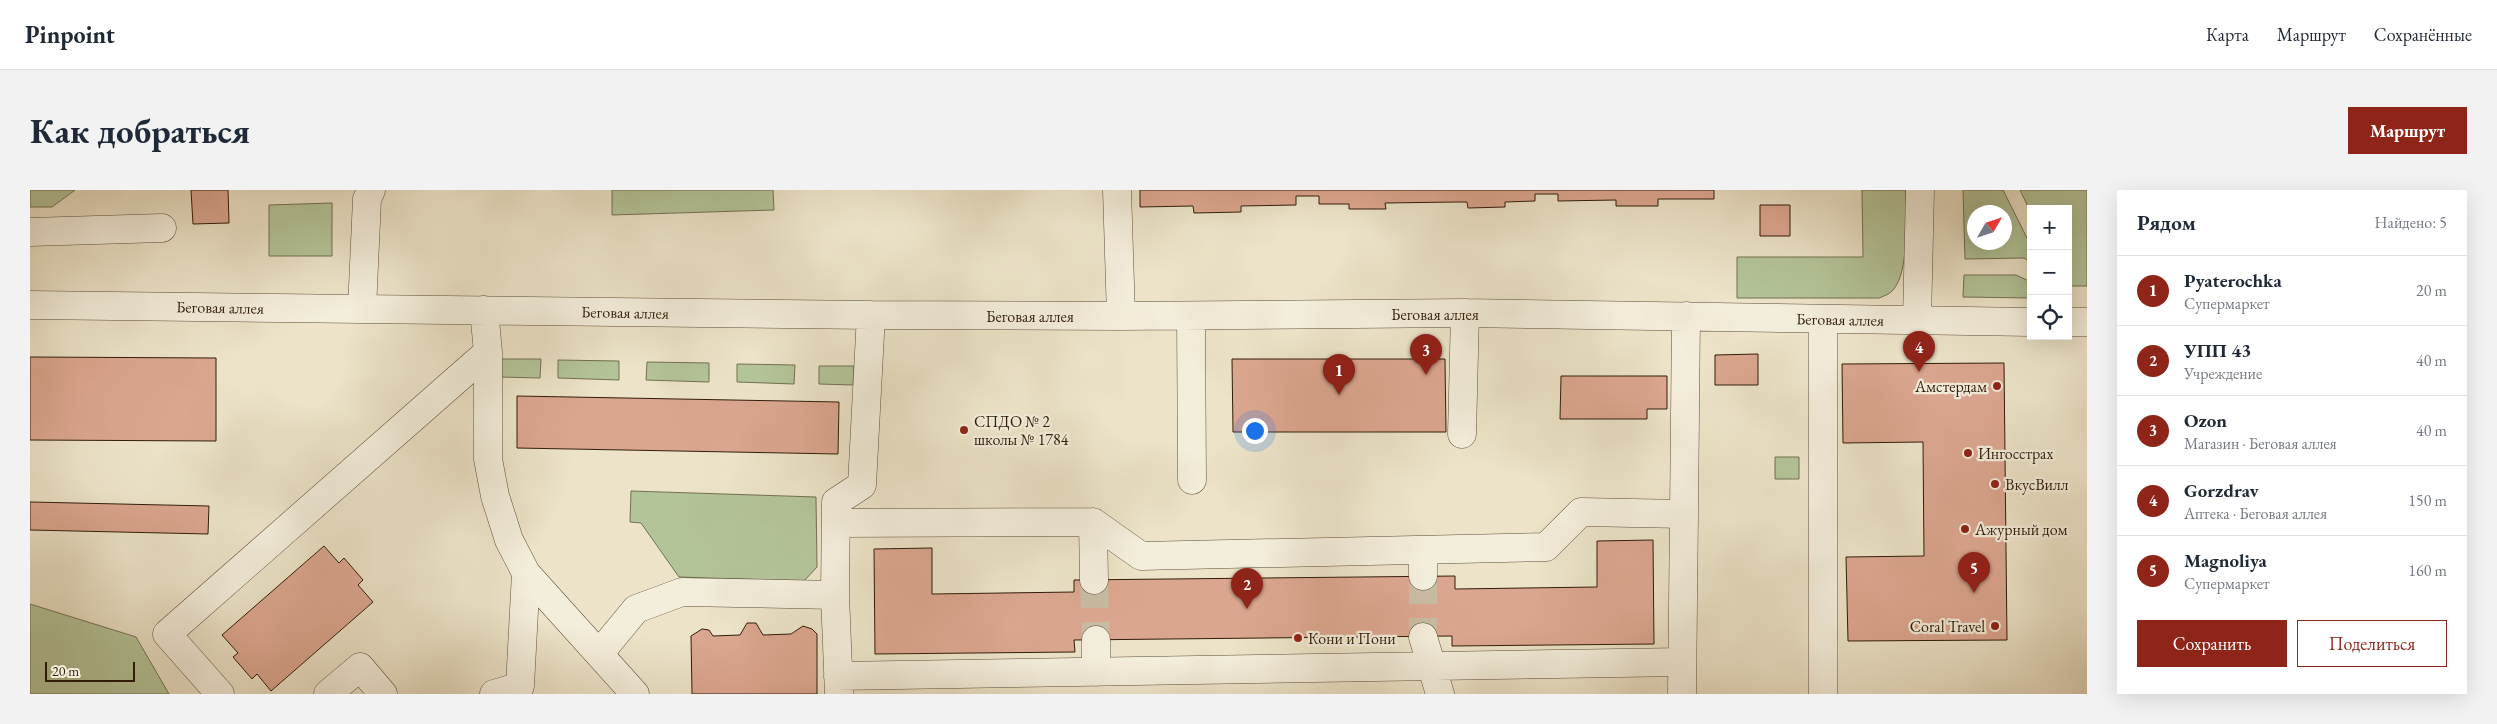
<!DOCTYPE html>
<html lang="ru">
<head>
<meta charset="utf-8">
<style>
	body { margin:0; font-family:"EB Garamond",serif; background:#f2f2f3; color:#1f2937 }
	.controls { position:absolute; right:15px; top:15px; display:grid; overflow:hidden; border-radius:0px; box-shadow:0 5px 20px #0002 }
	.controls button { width:45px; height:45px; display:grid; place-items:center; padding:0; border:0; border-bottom:1px solid #e0e1e3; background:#fff; color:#1f2937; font:25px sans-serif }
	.compass { position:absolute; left:1937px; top:15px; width:45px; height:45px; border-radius:50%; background:#fff; box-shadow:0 5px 20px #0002; rotate:51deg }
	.scale { position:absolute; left:15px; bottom:12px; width:90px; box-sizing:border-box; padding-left:5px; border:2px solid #311d0a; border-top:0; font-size:14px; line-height:18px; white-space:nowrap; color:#311d0a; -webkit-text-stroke:4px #f3eddb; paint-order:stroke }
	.you { position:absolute; left:1224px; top:240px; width:18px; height:18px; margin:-12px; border:4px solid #fff; border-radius:50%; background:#1a73e8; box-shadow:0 0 0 8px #1a73e833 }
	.badge { display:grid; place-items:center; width:32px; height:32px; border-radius:50%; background:#8f2418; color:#fff; font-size:16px; font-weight:700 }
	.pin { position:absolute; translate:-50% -41px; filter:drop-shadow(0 1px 2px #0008) }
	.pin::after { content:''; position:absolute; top:26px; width:18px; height:15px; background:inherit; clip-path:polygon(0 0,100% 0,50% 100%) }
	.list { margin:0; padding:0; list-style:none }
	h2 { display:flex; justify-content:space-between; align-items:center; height:65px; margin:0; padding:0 20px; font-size:21px }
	h2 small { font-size:16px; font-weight:400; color:#747a83 }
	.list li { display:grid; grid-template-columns:32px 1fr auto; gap:15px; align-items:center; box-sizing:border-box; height:70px; padding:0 20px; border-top:1px solid #e0e1e3 }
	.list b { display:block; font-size:19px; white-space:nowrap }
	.list p { margin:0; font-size:16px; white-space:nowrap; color:#747a83 }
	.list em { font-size:16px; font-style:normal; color:#747a83 }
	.actions { display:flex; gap:10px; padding:15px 20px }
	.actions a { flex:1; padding:11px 0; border:1px solid #8f2418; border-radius:0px; text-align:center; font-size:18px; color:#8f2418 }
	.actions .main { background:#8f2418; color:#fff }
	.icon { flex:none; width:28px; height:28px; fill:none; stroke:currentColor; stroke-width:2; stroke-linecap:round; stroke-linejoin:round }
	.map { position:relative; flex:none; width:2057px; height:504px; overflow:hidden; border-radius:0px }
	header { display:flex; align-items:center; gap:30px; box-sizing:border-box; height:70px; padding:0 25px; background:#fff; border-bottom:1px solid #e0e1e3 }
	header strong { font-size:24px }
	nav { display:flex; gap:28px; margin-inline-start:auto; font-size:18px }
	.intro { display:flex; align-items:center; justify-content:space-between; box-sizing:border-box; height:120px; padding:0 30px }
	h1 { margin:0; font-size:35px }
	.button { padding:12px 22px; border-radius:0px; background:#8f2418; color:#fff; font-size:18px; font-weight:700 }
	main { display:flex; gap:30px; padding:0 30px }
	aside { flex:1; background:#fff; border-radius:0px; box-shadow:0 5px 20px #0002 }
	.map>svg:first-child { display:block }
</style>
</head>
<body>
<header>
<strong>Pinpoint</strong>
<nav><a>Карта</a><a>Маршрут</a><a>Сохранённые</a></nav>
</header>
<div class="intro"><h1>Как добраться</h1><a class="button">Маршрут</a></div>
<main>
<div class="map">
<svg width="2057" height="504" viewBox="0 0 2057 504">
	<rect width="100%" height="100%" fill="#ece3c8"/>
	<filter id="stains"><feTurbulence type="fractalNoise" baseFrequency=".004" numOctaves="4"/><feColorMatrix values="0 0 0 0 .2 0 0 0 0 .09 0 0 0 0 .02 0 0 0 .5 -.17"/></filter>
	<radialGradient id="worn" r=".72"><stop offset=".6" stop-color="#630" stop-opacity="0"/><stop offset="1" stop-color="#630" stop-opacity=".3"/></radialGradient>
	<path fill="#b4c499" stroke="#727052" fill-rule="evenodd" d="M0,0H45L22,17H0Z
		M582,0H743L744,20L582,25Z
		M1832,0H1876C1875,26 1880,81 1863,100C1860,104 1854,106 1849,108H1707V67H1833Z
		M1933,0H1973L2001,56V72L1994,68L1935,69ZM1944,22H1974V52H1944Z
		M1990,0H2057V96H2038V19H2001V23Z
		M302,13V66H239V15Z
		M1934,85H1986L2001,92V108L1933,107Z
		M469,169H511L510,188L469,187Z
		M528,170L589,171V190L528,188Z
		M617,172L679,173V192L616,190Z
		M707,174L765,175L764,194L707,192Z
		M789,176H824L823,195L789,194Z
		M1745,267H1769V289H1745Z
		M601,301L786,307L787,377L774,391L649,387L611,333L600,332Z
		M0,414L106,447L139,504H0Z"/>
	<path fill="#dba68f" stroke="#311d0a" d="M161,0H198L199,33L163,34Z
		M1110,0H1684V9H1628V16H1586V10L1528,11V4H1505V11L1475,12V17L1438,18L1437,12H1426L1355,13L1356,19H1319V14H1289V6H1266V15L1211,16V22L1164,23L1163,16L1110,17Z
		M1730,15H1760V46H1730Z
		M1728,164V195H1685V165Z
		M0,167L186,168V251L0,250Z
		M1202,169H1415L1416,242H1203Z
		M1974,173L1977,450L1818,451L1816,367L1894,366L1893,252L1813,253L1812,174Z
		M1531,186H1637V219H1617V229H1530Z
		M487,206L809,212L808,264L487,258Z
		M0,312L179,316L178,344L0,340Z
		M1623,350L1624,454L1422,456V446L1044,450L1045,462L845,464L844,359L902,358V404L1044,402V390L1425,386V399L1567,397V351Z
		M294,356L309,373L314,368L333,390L328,395L343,412L241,501L227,484L222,489L203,467L208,463L192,445Z
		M717,433H726L733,445L761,444L773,436L782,439L787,444V504H662L661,446L672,439L679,440L683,446L710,445Z"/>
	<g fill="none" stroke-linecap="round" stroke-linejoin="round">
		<path stroke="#c7bba2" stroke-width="28" stroke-dasharray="28 14" stroke-linecap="butt" d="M1393,386V447
			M1064,390L1066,450"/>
		<defs>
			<path id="minor" d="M1087,0L1091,126
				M0,42L132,38
				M0,115L841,125L1091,126L1435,123L2001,132
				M332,119L337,9L341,0
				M454,120L458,162V269L465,306L479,350L496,383L605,504
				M1161,126L1162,290
				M1793,129V504
				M1887,130L1890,0
				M2038,132H2057
				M1432,244L1435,123
				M1654,324L1656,126
				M1063,332L1064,390
				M806,333L1063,332L1111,366L1516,357L1551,322L1654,324L1652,504
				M1393,386V360
				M1393,447L1410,504
				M1066,450V482
				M569,464L606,419L652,402L805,405
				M808,486L1652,472
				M190,504L137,444L458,162
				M298,504L330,477L353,504
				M464,504L490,496L496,383
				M809,504L805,405L806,312L832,295L841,125"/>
		</defs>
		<use href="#minor" stroke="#604e3a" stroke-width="29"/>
		<use href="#minor" stroke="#f3eddb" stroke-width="28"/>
	</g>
	<g fill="#8f2418" stroke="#f3eddb" stroke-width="2">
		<circle cx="1967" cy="196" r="5"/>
		<circle cx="934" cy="240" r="5"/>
		<circle cx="1938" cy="263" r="5"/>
		<circle cx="1965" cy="294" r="5"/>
		<circle cx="1935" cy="339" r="5"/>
		<circle cx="1965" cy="436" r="5"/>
		<circle cx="1268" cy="448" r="5"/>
	</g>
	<g text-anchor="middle" stroke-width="4.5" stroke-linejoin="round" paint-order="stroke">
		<g font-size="16" fill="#311d0a" stroke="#f3eddb">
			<text transform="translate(190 117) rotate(1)" y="6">Беговая аллея</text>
			<text transform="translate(595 122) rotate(1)" y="6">Беговая аллея</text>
			<text x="1405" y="130">Беговая аллея</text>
			<text x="1000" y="132">Беговая аллея</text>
			<text transform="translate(1810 129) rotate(1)" y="6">Беговая аллея</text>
		</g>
		<g font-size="16" fill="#311d0a" stroke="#f3eddb" text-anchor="start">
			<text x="1957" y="202" text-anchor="end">Амстердам</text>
			<text x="944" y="237">СПДО № 2<tspan x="944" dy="18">школы № 1784</tspan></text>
			<text x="1948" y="269">Ингосстрах</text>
			<text x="1975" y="300">ВкусВилл</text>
			<text x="1945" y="345">Ажурный дом</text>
			<text x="1955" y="442" text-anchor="end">Coral Travel</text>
			<text x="1278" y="454">Кони и Пони</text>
		</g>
	</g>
	<rect width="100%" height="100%" filter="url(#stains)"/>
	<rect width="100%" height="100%" fill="url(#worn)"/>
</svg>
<div class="controls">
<button>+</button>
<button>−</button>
<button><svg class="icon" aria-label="locate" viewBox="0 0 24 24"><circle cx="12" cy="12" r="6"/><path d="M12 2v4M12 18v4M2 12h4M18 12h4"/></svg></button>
</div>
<svg class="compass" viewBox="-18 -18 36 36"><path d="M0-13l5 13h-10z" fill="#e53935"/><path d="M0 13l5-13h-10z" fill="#747a83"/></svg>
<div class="scale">20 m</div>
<div class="you"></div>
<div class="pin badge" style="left:1309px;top:205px">1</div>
<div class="pin badge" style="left:1217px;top:419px">2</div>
<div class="pin badge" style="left:1396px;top:185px">3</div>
<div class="pin badge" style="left:1889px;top:182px">4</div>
<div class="pin badge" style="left:1944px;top:403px">5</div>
</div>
<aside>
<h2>Рядом<small>Найдено: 5</small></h2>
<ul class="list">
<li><span class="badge">1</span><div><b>Pyaterochka</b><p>Супермаркет</p></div><em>20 m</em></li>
<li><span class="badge">2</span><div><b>УПП 43</b><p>Учреждение</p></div><em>40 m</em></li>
<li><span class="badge">3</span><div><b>Ozon</b><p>Магазин · Беговая аллея</p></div><em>40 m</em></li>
<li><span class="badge">4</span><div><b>Gorzdrav</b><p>Аптека · Беговая аллея</p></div><em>150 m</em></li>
<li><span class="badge">5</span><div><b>Magnoliya</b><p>Супермаркет</p></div><em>160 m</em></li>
</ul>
<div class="actions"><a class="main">Сохранить</a><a>Поделиться</a></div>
</aside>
</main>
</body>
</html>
